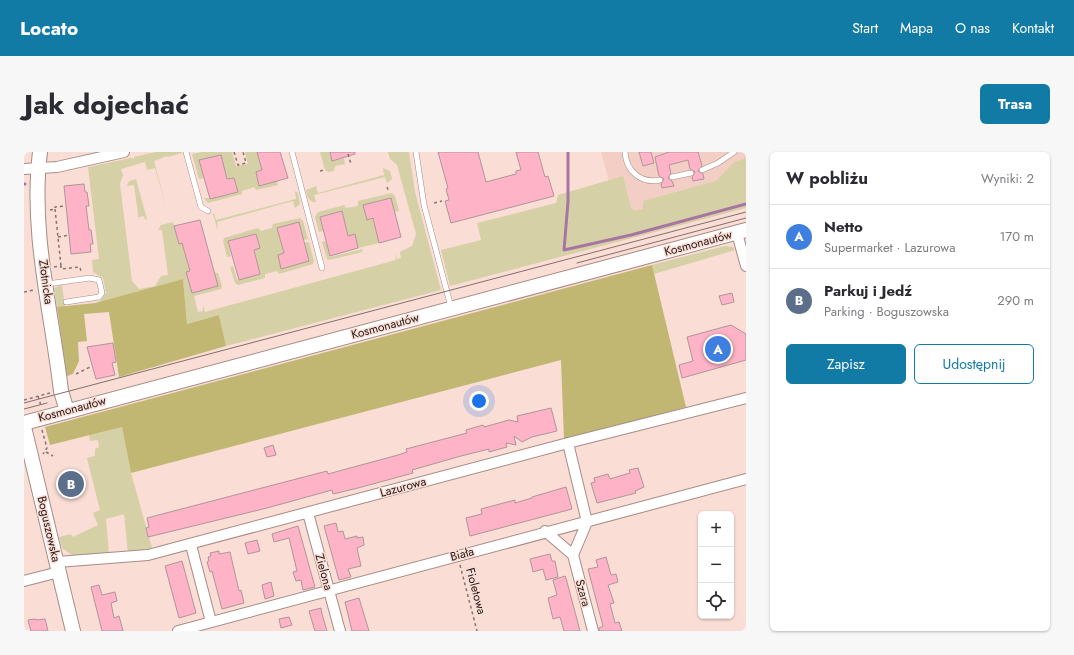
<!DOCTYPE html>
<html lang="pl">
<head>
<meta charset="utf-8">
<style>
	body { margin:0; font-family:Jost,sans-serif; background:#f7f7f7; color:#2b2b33 }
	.controls { position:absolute; right:12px; bottom:12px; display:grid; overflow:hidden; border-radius:6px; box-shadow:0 1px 3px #0004 }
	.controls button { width:36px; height:36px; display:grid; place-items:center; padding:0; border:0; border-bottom:1px solid #e1e1e2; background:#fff; color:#2b2b33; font:20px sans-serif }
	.you { position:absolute; left:455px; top:249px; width:14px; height:14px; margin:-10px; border:3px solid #fff; border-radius:50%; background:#1a73e8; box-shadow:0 0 0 6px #1a73e833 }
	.badge { display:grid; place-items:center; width:26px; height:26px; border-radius:50%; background:#117ba5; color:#fff; font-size:13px; font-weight:700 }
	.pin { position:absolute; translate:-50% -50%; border:2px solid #fff; box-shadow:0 1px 4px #0006 }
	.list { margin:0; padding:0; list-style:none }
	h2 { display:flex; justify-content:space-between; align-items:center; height:52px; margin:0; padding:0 16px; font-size:17px }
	h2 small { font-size:13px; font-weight:400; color:#7c7c81 }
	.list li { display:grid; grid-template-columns:26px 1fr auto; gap:12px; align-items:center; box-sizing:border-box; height:64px; padding:0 16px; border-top:1px solid #e1e1e2 }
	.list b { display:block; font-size:15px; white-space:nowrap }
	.list p { margin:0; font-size:13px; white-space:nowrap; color:#7c7c81 }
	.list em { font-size:13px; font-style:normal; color:#7c7c81 }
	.actions { display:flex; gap:8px; padding:12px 16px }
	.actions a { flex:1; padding:9px 0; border:1px solid #117ba5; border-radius:6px; text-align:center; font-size:14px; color:#117ba5 }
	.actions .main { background:#117ba5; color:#fff }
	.icon { flex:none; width:22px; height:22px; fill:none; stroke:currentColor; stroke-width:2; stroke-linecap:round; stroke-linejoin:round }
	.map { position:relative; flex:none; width:722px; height:479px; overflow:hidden; border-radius:6px }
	header { display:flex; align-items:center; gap:24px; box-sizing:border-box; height:56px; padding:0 20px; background:#117ba5; color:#fff }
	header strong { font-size:19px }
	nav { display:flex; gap:22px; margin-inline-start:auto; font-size:14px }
	.intro { display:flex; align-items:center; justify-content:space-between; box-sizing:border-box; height:96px; padding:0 24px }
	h1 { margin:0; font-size:28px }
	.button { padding:10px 18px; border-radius:6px; background:#117ba5; color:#fff; font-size:14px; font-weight:700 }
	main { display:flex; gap:24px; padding:0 24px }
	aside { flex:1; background:#fff; border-radius:6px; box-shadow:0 1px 3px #0004 }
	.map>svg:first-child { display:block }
</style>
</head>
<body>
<header>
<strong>Locato</strong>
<nav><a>Start</a><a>Mapa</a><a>O nas</a><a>Kontakt</a></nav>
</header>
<div class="intro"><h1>Jak dojechać</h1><a class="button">Trasa</a></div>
<main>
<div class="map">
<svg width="722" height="479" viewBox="0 0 722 479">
	<rect width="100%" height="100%" fill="#faddd5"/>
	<path fill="#f3cec4" d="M577,0H722V32L595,66Z"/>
	<path fill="#d5d0a5" d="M132,0H158V1L144,5L143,4L130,9L143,58L131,16L123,18L121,10L97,17L99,23L96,32L108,129L115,137L131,134L137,124L144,123L138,78H134L137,73L149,70L155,92L158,91L166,119L194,121L198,134L197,137L170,144L174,160L179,159V153L181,160L372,108L371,101L373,107L377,106L376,100L388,94L392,82L373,13L366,7L364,0H385L391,40L417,138L202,194L195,163L163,172L159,127L75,150L82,141L79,126L69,120L68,108L75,107L64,15L107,6L110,7V5Z
		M178,0H208L212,14L224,12L221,0H233L238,18L232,20L235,34L253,29L254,33L232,38L230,35L218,39V42L184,51L180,46H185L186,47L213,40L210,26L203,27L196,3L175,9L180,26L175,27L168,2Z
		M296,0H306L308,9L320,6L321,12L311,14L310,19L304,20L301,18Z
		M722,6V56L426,134L417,98L457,88L453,71L532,51L534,43L599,24L607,56L611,59L619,57V49L692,29L710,10Z
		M359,16L366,19L368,27L363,31L361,25L290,43L292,50H288L284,46L282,38L292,34L294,41L360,23Z
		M112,27L123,67L121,68L120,64L115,65V69L110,33L103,34L105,29Z
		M271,39L274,41L276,52L271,56L269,49L193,70L194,77L193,76L189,62L190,61L192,68L272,47Z
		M368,41L371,44L375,59L370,60L366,46L339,53L343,68L349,66L355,91L334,96L331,82L324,84L318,59L296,65L299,79L295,80L291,65L294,60L317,54L320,53L322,56L334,54V49Z
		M276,66L279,69L284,87L280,88L275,70L253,76L260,101L254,103L258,117L285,109L280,91L285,90L290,109L289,112L255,122L253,119L241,122V126L214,133L211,131L206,115L209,114L213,128L236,122L230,97L236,96L232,82L204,89L207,104L203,105L199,89L200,86L234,76L237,79L248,76L249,72Z
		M302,89L306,105L339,97L338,100L305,108L303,107L298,90Z
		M701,94L709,95L711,98L630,122L628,113Z
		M38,133L41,155H33L30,136Z
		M98,275L107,321L128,396L104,401L100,362L82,367L85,402L51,405L38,396L35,385L47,382L49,385L74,373L69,361L76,358L63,306L71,304V297L75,295L74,288L66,289L65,283Z"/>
	<path fill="#c1b773" d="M628,113L662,255L540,288L537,208L107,321L98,275L26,293L21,275Z
		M159,127L163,172L195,163L202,194L95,225L85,160L60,162L63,189L54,190L55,209L49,222L43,224L33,155L71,151Z"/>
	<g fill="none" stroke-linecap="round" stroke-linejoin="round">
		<path stroke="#a875a2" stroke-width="3" d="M544,0V50L540,98L607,83L722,52
			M0,32H1"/>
	</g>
	<path fill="#feb4c6" stroke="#b0949a" d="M233,0H256L264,26L235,34L232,20L238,18Z
		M306,0H331V2L308,9Z
		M414,0H454L462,30L492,22V19L497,18L492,0H514L521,25L524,24L530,44L427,71L421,49L425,48L422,37L424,36Z
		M615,0H627L630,11L619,14Z
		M645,0H674L678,14L674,19L679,22L680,27L669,29L668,25L671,20L666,17L664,8L645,13L647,21L644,26L648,29L650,34L638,36L637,32L640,27L635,24L631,5Z
		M197,3L203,27L210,26L214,40L186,47L175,8Z
		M60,32L61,40H63L65,54H62L65,78H67L69,92H66L67,100L47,102L40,34Z
		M367,46L377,85L355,91L349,66L343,68L339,53Z
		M318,59L324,84L331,82L334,96L306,104L296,65Z
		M176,68L194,134L168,141L162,120L166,119L158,91L155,92L150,74Z
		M275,70L285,109L257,117L254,103L260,101L253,76Z
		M232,82L236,96L230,98L236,122L215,128L204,89Z
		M708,141L710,150L698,153L695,144Z
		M707,173L722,182V208L658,226L655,213L669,209L663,185Z
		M89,191L92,210L88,211L91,223L72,227L63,195Z
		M527,256L533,279L508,285L498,290L490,284L492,293L482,291L483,295L465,300V297L437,304L388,318L389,321L334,336L309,342L308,338L243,356L124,385L122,376L125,375L123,366L303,319L304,322L374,303L383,300L382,297L443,281L442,278L459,273L460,275L485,268L494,270L493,264Z
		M249,293L252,303L243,305L240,296Z
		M614,316L620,335L611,339L612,341L573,351L567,331L571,330L570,326L584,322L586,327L606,321L605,318Z
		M542,335L548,357L446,384L442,366L458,362L457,357L491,348V351L508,346V345Z
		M312,371L314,380L319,379L321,387L333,384V386L339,385L340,393L333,396L337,414L324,417L327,425L315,428L300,374Z
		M274,374L291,435L279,438L277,428L272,429L269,420L273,419L265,386L250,390L248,382Z
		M233,388L236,399L224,402L221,391Z
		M195,399V402L206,400L215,439L217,438L220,451L198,457L188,419L186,420L183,410L185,409L184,405L187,404L186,401Z
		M526,402L528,409H531L534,425L522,428L519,417L509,420L506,407Z
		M582,405L587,423L592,422L594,430L584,433L590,451L586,452L591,471L595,470L598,479H575V476L579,474L564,417L574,415L572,408Z
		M158,409L172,461L155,466L141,414Z
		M541,424L543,430L556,479H540L536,465L529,467L524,446L533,443L529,428Z
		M247,430L250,444L241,447L238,433Z
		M75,433L78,443L91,440L93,449L87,451L90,466L95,464L99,479H78L67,435Z
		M335,446L345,479H328L321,450Z
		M297,456L298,462L303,479H291L285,459Z
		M265,465L268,473L257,476L255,467Z
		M12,467V468L21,467L24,479H7L4,468Z"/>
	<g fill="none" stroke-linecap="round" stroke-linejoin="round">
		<defs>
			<path id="lane" d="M162,0L177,55L184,59
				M268,0L298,116
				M392,0L400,53L427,155
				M601,0C602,19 617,32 636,28
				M678,18L694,11L710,0
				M648,25L667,21
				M23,132L66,126L75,128L78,141L75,145L42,150"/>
			<path id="street" d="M0,17L33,15L100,0
				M713,81L722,114
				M544,291L563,370L549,403L569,479
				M284,361L316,479
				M521,379L549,403
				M167,393L187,470
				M33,410L124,403L544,291L722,246
				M0,429L35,420
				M154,479L722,327"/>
			<path id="secondary" d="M16,0C6,80 28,161 37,239L43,259
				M0,271L722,78
				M0,275L49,479"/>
		</defs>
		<use href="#lane" stroke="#a78c85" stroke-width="6"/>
		<use href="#street" stroke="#a78c85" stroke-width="12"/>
		<use href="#secondary" stroke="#a78c85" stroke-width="16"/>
		<path stroke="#86746e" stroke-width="1.5" stroke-dasharray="3 3" stroke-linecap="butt" d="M210,0L214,13L222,11L219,0
			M324,2L327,12
			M296,19L300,18
			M363,35L365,40
			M410,51L418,49
			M31,57L37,114
			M26,58L31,57V55L42,54
			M34,85L45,83
			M30,115L37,114V117L56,115L57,120
			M0,140L10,138
			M52,222L66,215
			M14,244L17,254
			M0,248L26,241
			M18,278L23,296L19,302
			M22,300L29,304
			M436,413L453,479"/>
		<use href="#lane" stroke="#fff" stroke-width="5"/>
		<use href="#street" stroke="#fff" stroke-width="10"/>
		<use href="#secondary" stroke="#fff" stroke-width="14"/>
		<path stroke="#83706b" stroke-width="1" d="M553,111L722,66
			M0,251L722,60
			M0,257L23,251"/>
	</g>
	<g text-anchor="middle" stroke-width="3" stroke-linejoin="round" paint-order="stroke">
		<g font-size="12" fill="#221815" stroke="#faddd5">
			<text transform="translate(674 91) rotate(-15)" y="4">Kosmonautów</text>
			<text transform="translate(22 130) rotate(82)" y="4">Złotnicka</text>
			<text transform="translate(361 174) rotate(-15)" y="4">Kosmonautów</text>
			<text transform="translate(48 257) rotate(-15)" y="4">Kosmonautów</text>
			<text transform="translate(379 335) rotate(-15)" y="4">Lazurowa</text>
			<text transform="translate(25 377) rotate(77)" y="4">Boguszowska</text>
			<text transform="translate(438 402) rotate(-15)" y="4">Biała</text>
			<text transform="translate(300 420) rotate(75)" y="4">Zielona</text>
			<text transform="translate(452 439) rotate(75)" y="4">Fioletowa</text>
			<text transform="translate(559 441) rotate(75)" y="4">Szara</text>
		</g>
	</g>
</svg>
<div class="controls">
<button>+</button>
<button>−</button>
<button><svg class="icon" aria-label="locate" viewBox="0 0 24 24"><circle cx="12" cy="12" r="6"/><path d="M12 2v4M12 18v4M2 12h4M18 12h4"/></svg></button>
</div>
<div class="you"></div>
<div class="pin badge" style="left:694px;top:197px;background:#3f7fe0">A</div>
<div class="pin badge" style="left:47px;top:332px;background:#5c6f8a">B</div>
</div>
<aside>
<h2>W pobliżu<small>Wyniki: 2</small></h2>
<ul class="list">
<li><span class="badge" style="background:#3f7fe0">A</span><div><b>Netto</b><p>Supermarket · Lazurowa</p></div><em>170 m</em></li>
<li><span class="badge" style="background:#5c6f8a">B</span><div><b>Parkuj i Jedź</b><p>Parking · Boguszowska</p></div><em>290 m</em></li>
</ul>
<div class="actions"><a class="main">Zapisz</a><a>Udostępnij</a></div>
</aside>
</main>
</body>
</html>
